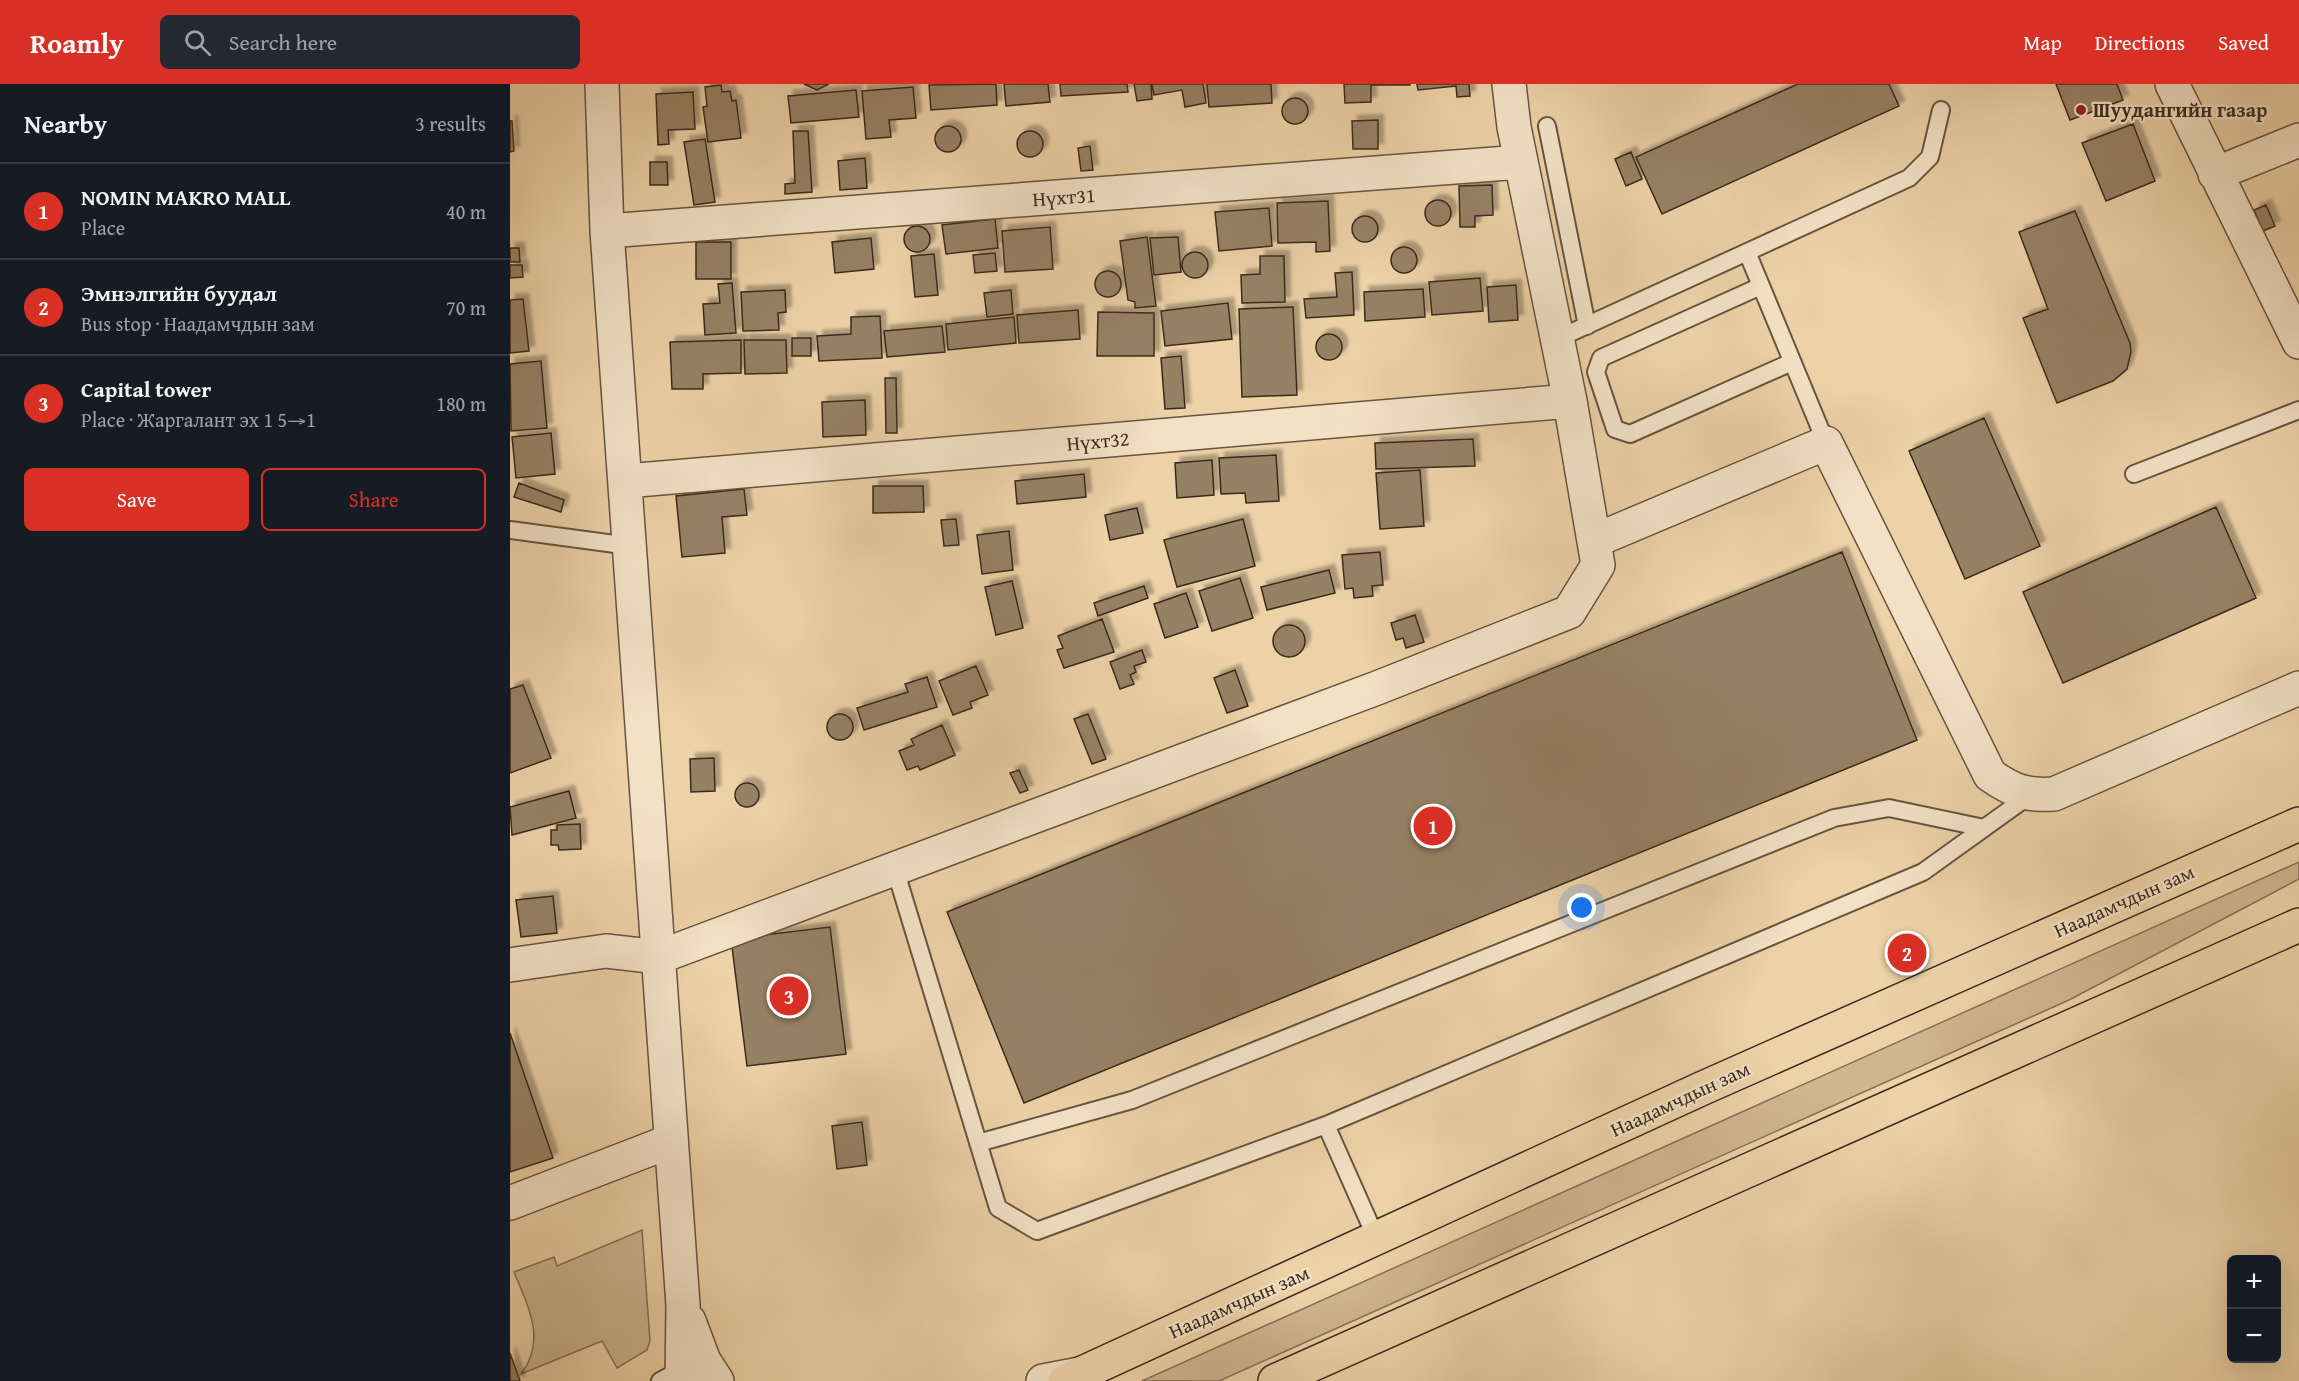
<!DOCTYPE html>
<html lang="en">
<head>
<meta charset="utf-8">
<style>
	body { margin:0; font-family:"Gentium Book Plus",serif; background:#242831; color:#f1f3f6 }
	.controls { position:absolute; right:18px; bottom:18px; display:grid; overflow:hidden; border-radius:9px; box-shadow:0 6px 24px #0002 }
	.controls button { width:54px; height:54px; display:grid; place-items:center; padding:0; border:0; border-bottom:2px solid #363941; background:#171b24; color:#f1f3f6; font:30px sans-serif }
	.you { position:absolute; left:1072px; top:824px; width:21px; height:21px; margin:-15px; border:4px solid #fff; border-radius:50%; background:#1a73e8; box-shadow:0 0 0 9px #1a73e833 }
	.badge { display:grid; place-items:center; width:39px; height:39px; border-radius:50%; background:#d93025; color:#fff; font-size:20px; font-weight:700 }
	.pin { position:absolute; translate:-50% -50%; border:3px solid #fff; box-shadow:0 2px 6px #0006 }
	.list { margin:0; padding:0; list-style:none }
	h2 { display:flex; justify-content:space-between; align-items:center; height:78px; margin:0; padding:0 24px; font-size:26px }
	h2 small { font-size:20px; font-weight:400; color:#9ea1a6 }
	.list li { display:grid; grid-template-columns:39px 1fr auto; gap:18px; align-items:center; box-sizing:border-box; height:96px; padding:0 24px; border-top:2px solid #363941 }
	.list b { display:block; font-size:22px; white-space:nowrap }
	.list p { margin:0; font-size:20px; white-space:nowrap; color:#9ea1a6 }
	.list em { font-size:20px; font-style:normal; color:#9ea1a6 }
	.actions { display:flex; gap:12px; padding:18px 24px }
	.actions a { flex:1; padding:14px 0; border:2px solid #d93025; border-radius:9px; text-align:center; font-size:21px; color:#d93025 }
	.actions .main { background:#d93025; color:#fff }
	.icon { flex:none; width:33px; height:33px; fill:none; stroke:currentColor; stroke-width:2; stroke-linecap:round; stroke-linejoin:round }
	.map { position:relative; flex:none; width:1789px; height:1297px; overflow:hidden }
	header { display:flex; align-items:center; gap:36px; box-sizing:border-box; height:84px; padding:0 30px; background:#d93025; color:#fff }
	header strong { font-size:28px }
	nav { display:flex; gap:33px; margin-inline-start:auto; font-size:21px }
	.search { width:420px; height:54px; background:#242831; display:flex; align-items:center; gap:15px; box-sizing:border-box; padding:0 21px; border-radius:9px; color:#9ea1a6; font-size:22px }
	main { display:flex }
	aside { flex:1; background:#171b24 }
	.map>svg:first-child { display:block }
</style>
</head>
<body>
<header>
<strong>Roamly</strong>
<div class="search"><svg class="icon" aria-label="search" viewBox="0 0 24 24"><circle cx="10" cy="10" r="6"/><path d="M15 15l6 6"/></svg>Search here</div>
<nav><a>Map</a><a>Directions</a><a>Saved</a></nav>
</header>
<main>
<aside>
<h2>Nearby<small>3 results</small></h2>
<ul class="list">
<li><span class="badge">1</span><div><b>NOMIN MAKRO MALL</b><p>Place</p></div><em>40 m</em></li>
<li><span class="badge">2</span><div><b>Эмнэлгийн буудал</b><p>Bus stop · Наадамчдын зам</p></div><em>70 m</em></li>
<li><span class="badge">3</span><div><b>Capital tower</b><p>Place · Жаргалант эх 1 5→1</p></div><em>180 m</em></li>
</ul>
<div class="actions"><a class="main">Save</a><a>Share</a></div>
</aside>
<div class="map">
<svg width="1789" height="1297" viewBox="0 0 1789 1297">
	<defs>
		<filter id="shadow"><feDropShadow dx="5.5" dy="-5.5" stdDeviation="1.5" flood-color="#0004"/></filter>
	</defs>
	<rect width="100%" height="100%" fill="#edd1a7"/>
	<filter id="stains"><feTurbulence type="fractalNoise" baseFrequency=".00333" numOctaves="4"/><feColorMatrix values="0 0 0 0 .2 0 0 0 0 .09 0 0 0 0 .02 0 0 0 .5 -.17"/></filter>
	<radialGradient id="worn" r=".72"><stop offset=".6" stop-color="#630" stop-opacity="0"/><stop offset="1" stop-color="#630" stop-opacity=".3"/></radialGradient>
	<path fill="#cfb590" stroke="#847057" stroke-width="1.5" d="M1789,778V795L1559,916L709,1297H632Z
		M132,1146L140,1257L137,1266L107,1284L92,1257L11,1290C37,1257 18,1222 4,1188L44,1173L47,1182Z"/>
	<path fill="#978165" stroke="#3a2b1e" stroke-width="1.5" filter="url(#shadow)" d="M319,0L307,6L294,0Z
		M486,0L487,21L421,26L419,1Z
		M494,0H538L540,18L496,22Z
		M550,0H617L618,8L551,12Z
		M624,0H641L642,15L627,17Z
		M642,0H693L696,19L675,23L672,6L644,11Z
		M697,0H761L762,19L699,23Z
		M834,0H900V1H861V18L835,19Z
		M907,0H959L960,12L947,13L946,2L908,6Z
		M1288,0H1379L1389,22L1152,130L1126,73Z
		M1546,0H1607L1613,16L1560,36Z
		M211,1L212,8L220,7L222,17L226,16L231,54L198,58L193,23L197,22L195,3Z
		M403,3L406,34L379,36L381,53L356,55L352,7Z
		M346,6L349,33L281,39L278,12Z
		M183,8L185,45L158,46L159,60L148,61L146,10Z
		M772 27a13 13 0 1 1 26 0a13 13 0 1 1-26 0Z
		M868,36V65H843L842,37Z
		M0,37H2L4,67L0,68Z
		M1623,40L1645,97L1596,117L1572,59Z
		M425 55a13 13 0 1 1 26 0a13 13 0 1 1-26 0Z
		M507 60a13 13 0 1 1 26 0a13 13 0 1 1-26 0Z
		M283,47H298L302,108L275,110V100L285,99Z
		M195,55L205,118L184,121L174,58Z
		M580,62L583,86L571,87L568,64Z
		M1121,68L1132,95L1116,102L1105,75Z
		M355,74L357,104L330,106L328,77Z
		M140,78H157L158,101H140Z
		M982,101L983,131L965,132V143H950L949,102Z
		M915 129a13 13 0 1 1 26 0a13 13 0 1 1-26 0Z
		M818,117L820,167L806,168V158L768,159L767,119Z
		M1756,121L1765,142L1753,147L1744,126Z
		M759,124L762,162L709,167L705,128Z
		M1565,127L1620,259L1621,268L1617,285L1603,297L1547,319L1513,234L1538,225L1509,148Z
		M842 145a13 13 0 1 1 26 0a13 13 0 1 1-26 0Z
		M485,135L488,164L436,170L432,141Z
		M394 155a13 13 0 1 1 26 0a13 13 0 1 1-26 0Z
		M540,143L543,185L495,188L492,147Z
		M637,153L646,222L625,224V218L618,216L610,157Z
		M668,153L671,188L644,191L640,154Z
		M361,154L364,185L325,189L322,158Z
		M186,158H221V195H186Z
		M881 176a13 13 0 1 1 26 0a13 13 0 1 1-26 0Z
		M0,164H9L10,178H0Z
		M672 181a13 13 0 1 1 26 0a13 13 0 1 1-26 0Z
		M485,169L487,187L465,189L463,171Z
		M424,170L428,211L405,213L401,172Z
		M750,172H774L775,218L732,219L731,191L750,190Z
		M0,181H12L13,193L0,194Z
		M585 200a13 13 0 1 1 26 0a13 13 0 1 1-26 0Z
		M842,188L844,231L796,234L794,215L827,213L825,189Z
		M970,194L973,227L922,231L919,198Z
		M222,199L226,249L195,251L193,220L210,219L208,200Z
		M1006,201L1008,236L979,238L977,203Z
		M913,205L915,233L855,237L854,208Z
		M275,206L276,228L268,229L269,246L233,247L231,208Z
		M501,206L503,230L477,233L474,209Z
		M13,215L19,267L0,269V216Z
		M718,219L722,255L655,262L651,227Z
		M783,223L787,311L732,313L729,225Z
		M568,226L570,255L509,259L507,231Z
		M588,228L644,229V272H587Z
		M370,232L372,274L309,277L307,252L341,250V233Z
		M504,233L506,259L438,266L436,240Z
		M432,242L435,268L377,273L374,247Z
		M806 263a13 13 0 1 1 26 0a13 13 0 1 1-26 0Z
		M282,254H301V272H282Z
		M231,256V289L193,290V305H162L160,258Z
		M234,256H276L277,289L235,290Z
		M671,272L675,324L655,325L651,274Z
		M31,277L37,344L1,347L0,280Z
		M375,294H386L387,349H376Z
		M355,316L356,351L313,353L312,318Z
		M1474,334L1530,462L1455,495L1399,367Z
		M41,349L45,390L6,394L2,353Z
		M963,355L965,382L866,385L865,359Z
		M766,371L769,417L736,419L735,409L711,410L709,374Z
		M702,376L704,411L667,414L665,379Z
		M910,386L914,442L870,445L866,389Z
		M574,390L576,413L507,420L505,397Z
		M9,399L54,416L51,428L4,413Z
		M363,402H413L414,428L363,429Z
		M234,405L237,431L212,433L215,469L172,473L166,412Z
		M1706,423L1746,514L1553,599L1513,508Z
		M627,424L633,449L600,456L595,431Z
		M446,435L449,461L434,462L431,436Z
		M733,435L745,482L667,503L654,456Z
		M499,447L503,486L472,490L467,451Z
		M870,468L873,501L862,502L863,512L844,514L843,504L835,505L832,471Z
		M1332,468L1407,656L514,1019L437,828Z
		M819,486L825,509L757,526L751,503Z
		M730,494L743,534L702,547L689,507Z
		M502,497L513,544L486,551L475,503Z
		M634,502L638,514L588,532L584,519Z
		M676,509L688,543L655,554L644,520Z
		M905,531L914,558L896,564L893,554L886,556L881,539Z
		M592,535L604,568L554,584L547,566L553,564L548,552Z
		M763 557a16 16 0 1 1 32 0a16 16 0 1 1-32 0Z
		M632,566L636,578L624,582L626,588L620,591L624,600L610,605L600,578Z
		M466,582L478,611L460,618L462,624L443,631L429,597Z
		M725,586L738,622L717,629L704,594Z
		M417,593L427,623L354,646L347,624L398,608L395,600Z
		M13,601L41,674L0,689V605Z
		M317 643a13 13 0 1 1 26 0a13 13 0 1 1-26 0Z
		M578,630L596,675L582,680L564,635Z
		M432,641L445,671L410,686L408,682L397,686L389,667L404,661L401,655Z
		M204,674L205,707L181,708L180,675Z
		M509,686L518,706L510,709L500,689Z
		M225 711a12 12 0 1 1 24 0a12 12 0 1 1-24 0Z
		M59,707L66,734L2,751L0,723Z
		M70,740L71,765L49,766L48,761H41V746H47V741Z
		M43,812L47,849L11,853L6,816Z
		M320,843L336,970L237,982L221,855Z
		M0,949L43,1074L0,1088Z
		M352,1038L357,1081L327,1085L322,1042Z
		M0,1269L10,1297H0Z"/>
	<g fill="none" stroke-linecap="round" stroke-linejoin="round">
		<defs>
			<path id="service" d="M1037,42L1077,242
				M1237,168L1316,359
				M1251,202L1091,274L1086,288L1105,345L1120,350L1282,278
				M1047,255L1399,94L1420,73L1431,26
				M1624,390L1789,326
				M0,446L120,462
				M385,785L488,1124L527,1147L816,1041L1413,788L1520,711
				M816,1041L867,1156
				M468,1059L622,1016L1324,734L1379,724L1474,744
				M150,1297L172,1285"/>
			<path id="minor" d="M92,0L97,147L173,1221L172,1297
				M1662,0L1789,258
				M1705,90L1789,56
				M97,147L1011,78
				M116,397L1060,317
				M1084,457L1316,359L1480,691C1503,707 1516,712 1544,710L1789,604
				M0,881L96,867L149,873L867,604L1059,528L1088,481L1060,317L1004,43L999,0
				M0,1119L161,1057
				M179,1237L194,1277L207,1297
				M533,1297L570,1290"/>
			<path id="trunk" d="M555,1297L1193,1004L1789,740
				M765,1297L1789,841"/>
		</defs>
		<use href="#service" stroke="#675440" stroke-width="20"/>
		<use href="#minor" stroke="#675440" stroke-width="36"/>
		<use href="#trunk" stroke="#3a2b1e" stroke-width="36"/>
		<use href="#service" stroke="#f3e1c6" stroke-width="16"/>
		<use href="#minor" stroke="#f3e1c6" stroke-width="33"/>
		<use href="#trunk" stroke="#edd1a7" stroke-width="33"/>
	</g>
	<circle fill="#8f2418" stroke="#f3e1c6" stroke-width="2" cx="1571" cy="26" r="6"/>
	<g text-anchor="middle" stroke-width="4.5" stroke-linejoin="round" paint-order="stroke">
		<g font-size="20" font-weight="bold" fill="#3a2b1e" stroke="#f3e1c6" text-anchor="start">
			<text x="1583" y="33">Шуудангийн газар</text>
		</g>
		<g font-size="20" fill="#3a2b1e" stroke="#f3e1c6">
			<text transform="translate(554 113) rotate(-4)" y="7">Нүхт31</text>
			<text transform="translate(588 357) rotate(-5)" y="7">Нүхт32</text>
			<text transform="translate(1614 817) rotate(-24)" y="7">Наадамчдын зам</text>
			<text transform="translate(1170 1015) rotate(-25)" y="7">Наадамчдын зам</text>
			<text transform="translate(729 1218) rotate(-24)" y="7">Наадамчдын зам</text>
		</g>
	</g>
	<rect width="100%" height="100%" filter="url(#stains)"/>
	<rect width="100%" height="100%" fill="url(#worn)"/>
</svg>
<div class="controls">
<button>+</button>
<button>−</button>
</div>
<div class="you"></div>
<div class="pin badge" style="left:923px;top:742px">1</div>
<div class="pin badge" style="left:1397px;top:869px">2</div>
<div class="pin badge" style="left:279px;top:912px">3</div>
</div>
</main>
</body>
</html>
